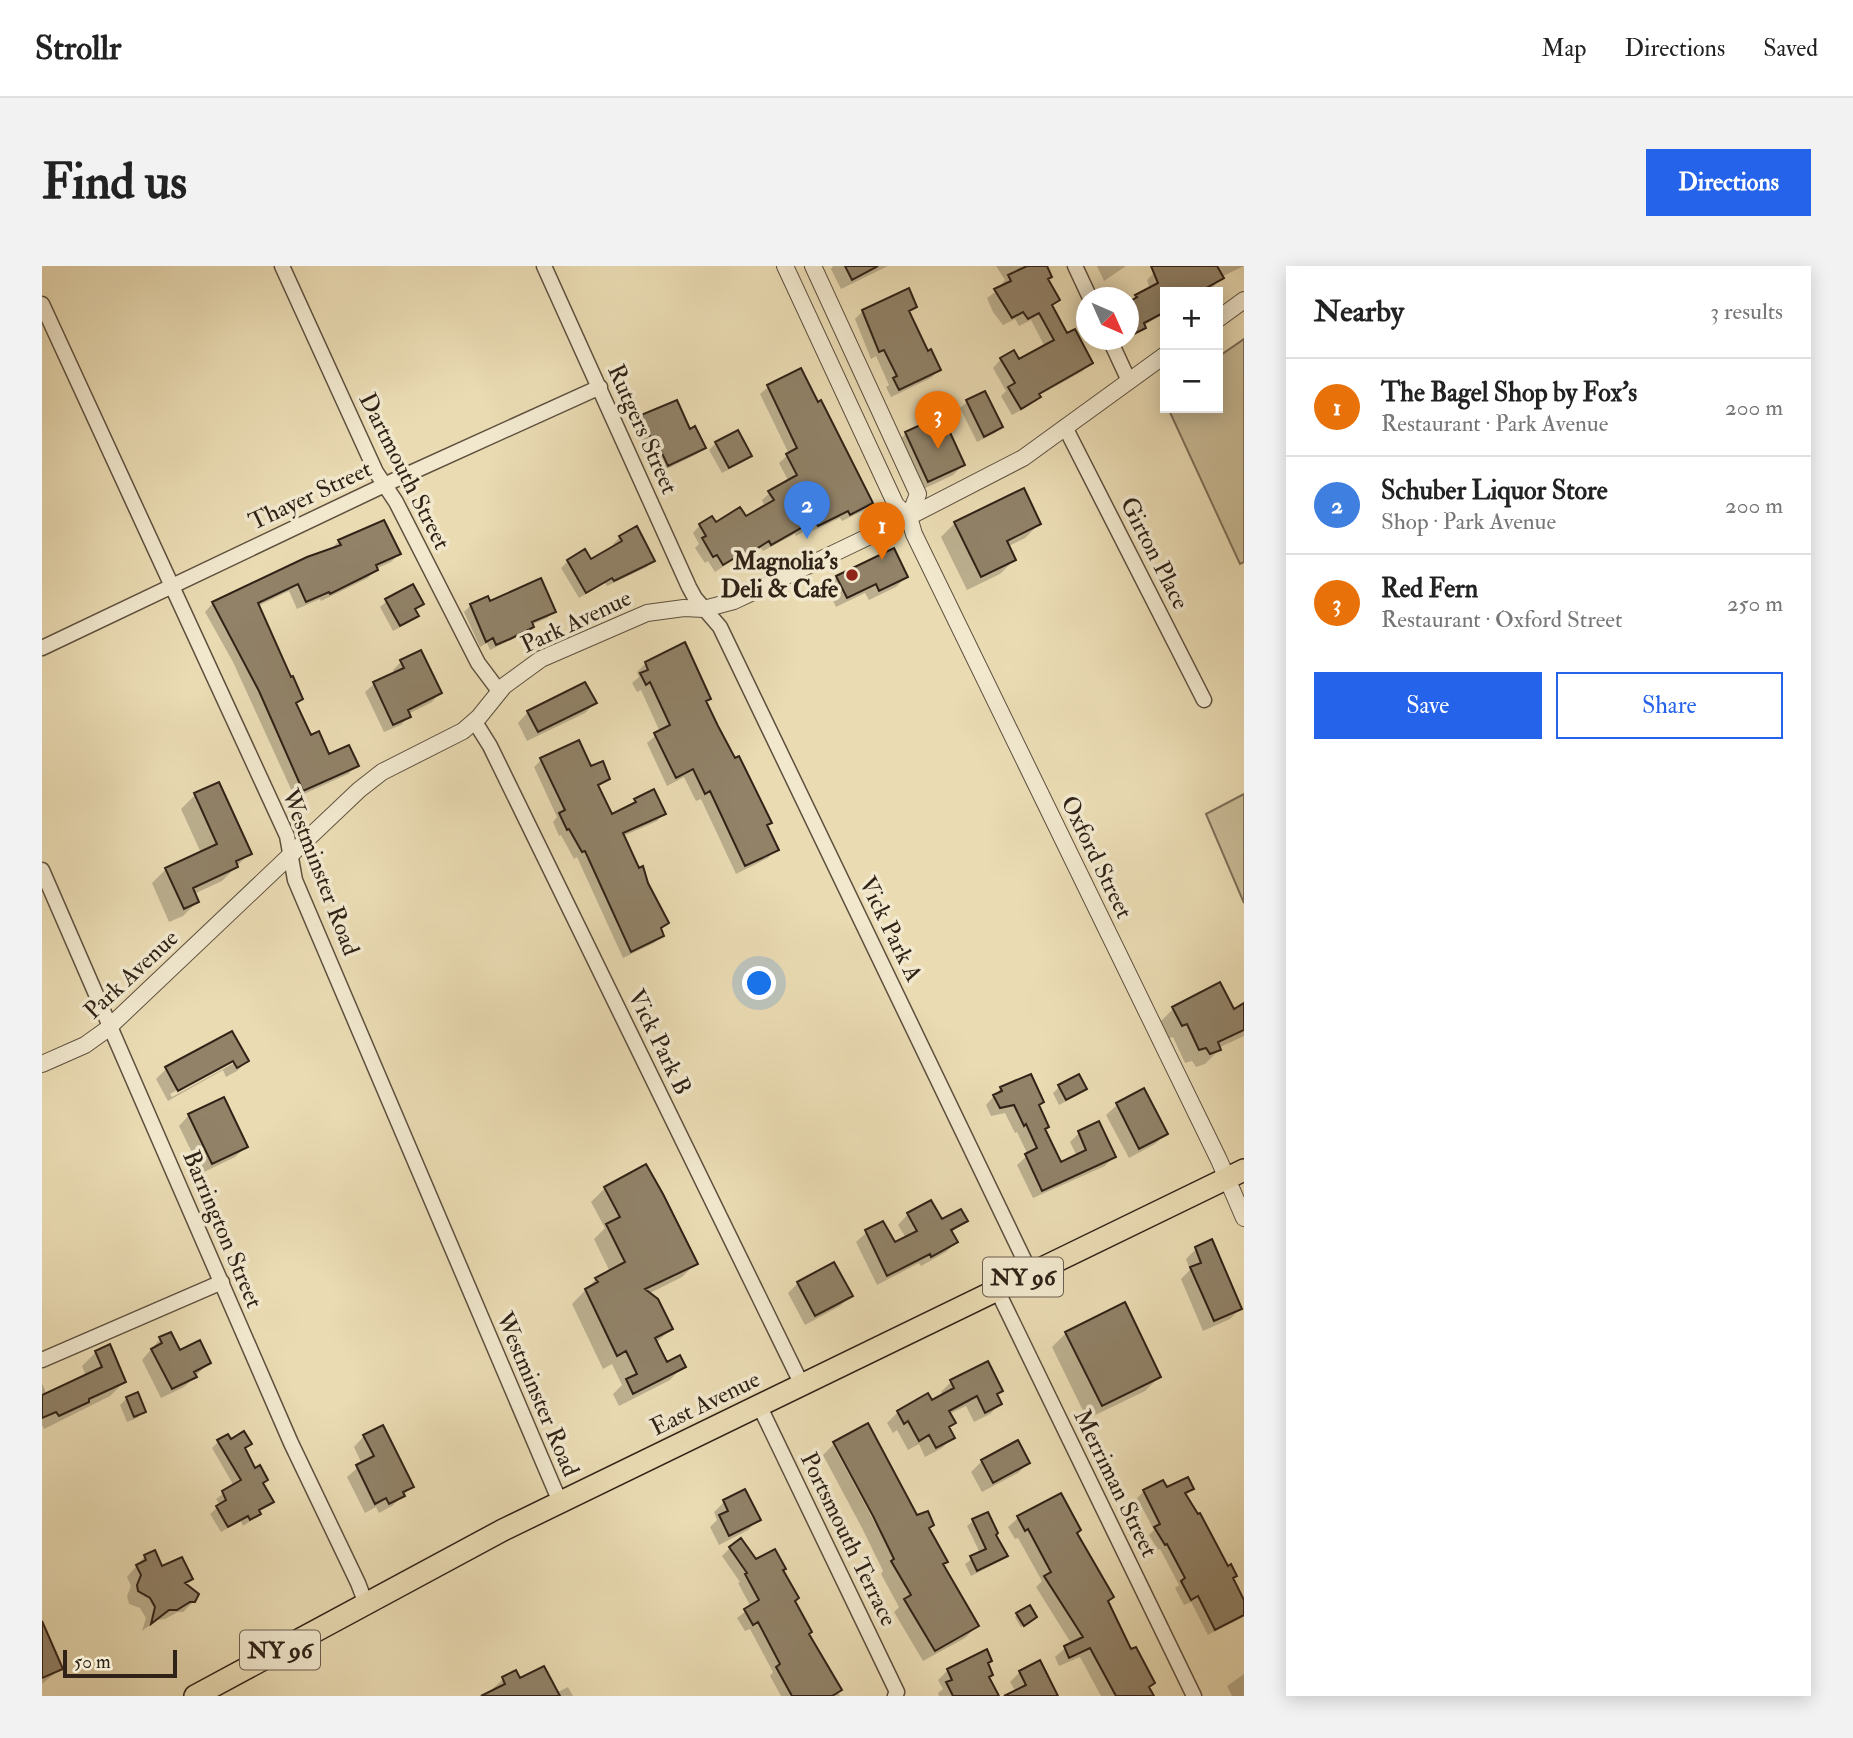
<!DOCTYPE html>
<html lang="en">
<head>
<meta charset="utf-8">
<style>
	body { margin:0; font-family:"IM FELL Double Pica",serif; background:#f2f2f2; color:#222 }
	.controls { position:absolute; right:21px; top:21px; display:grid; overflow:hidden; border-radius:0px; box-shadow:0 4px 18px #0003 }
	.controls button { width:63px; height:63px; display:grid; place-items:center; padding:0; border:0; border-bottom:2px solid #e0e0e0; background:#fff; color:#222; font:35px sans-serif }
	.compass { position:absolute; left:1034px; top:21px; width:63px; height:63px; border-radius:50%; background:#fff; box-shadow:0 4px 18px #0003; rotate:135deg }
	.scale { position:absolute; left:21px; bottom:18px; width:114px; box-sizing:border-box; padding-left:7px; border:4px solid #302217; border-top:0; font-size:19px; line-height:24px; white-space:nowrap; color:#302217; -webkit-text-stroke:5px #f1e8ce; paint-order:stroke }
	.you { position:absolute; left:718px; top:718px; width:24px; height:24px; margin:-18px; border:5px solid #fff; border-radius:50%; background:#1a73e8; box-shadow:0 0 0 10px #1a73e833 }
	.badge { display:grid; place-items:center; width:46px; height:46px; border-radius:50%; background:#2563eb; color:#fff; font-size:23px; font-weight:700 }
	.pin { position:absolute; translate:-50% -58px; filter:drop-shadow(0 2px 4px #0008) }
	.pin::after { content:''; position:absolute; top:37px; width:24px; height:21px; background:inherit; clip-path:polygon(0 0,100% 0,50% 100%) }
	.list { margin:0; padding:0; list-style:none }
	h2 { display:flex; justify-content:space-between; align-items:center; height:91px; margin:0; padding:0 28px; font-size:30px }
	h2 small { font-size:23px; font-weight:400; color:#767676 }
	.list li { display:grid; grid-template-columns:46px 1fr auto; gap:21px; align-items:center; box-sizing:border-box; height:98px; padding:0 28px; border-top:2px solid #e0e0e0 }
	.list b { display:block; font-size:26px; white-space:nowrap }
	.list p { margin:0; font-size:23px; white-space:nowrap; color:#767676 }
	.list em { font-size:23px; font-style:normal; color:#767676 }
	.actions { display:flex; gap:14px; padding:21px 28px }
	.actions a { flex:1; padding:16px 0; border:2px solid #2563eb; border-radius:0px; text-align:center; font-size:24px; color:#2563eb }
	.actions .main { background:#2563eb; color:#fff }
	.map { position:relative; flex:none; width:1202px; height:1430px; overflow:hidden; border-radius:0px }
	header { display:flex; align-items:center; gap:42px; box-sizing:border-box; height:98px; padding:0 35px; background:#fff; border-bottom:2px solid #e0e0e0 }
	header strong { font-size:33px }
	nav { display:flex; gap:38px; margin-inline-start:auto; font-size:24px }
	.intro { display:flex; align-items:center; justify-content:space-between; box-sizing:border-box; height:168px; padding:0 42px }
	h1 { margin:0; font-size:49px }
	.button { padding:18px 32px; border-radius:0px; background:#2563eb; color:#fff; font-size:24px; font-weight:700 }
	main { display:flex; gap:42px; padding:0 42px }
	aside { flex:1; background:#fff; border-radius:0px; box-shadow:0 4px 18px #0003 }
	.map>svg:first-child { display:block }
</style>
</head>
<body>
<header>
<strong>Strollr</strong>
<nav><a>Map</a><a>Directions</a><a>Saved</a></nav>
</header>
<div class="intro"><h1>Find us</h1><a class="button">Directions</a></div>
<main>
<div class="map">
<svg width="1202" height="1430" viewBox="0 0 1202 1430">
	<rect width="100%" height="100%" fill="#eadbb3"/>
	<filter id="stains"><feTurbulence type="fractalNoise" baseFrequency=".00286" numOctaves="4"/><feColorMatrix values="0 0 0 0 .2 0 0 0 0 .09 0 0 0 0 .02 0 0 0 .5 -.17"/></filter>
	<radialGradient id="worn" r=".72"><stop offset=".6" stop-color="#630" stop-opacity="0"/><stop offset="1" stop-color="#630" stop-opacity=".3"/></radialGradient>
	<path fill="#cabc98" stroke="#7d6f58" stroke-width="2" d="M1202,73V296L1198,298L1126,142H1176V91Z
		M1202,528V637L1164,548Z"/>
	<path fill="#0003" fill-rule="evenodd" d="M791,0H846L799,23L789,3Z
		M954,0H1004V14L1016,34L1009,41L1024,69L1049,96L1041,105L996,130L988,139L970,149L959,130L964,125L951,102L959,93L976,95L1003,81L989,54L977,60L973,53L961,59L951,46L945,32L960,21L959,19L963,14Z
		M1055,0H1084L1062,15Z
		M1125,0H1202L1179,11L1172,20L1160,26H1123V47L1101,60L1093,69L1086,73V37L1108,24L1105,14L1113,6Z
		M873,41L866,47L885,87L897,104L889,112L849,131L844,121L847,119L834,90L829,93L813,53L821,45Z
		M726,121L829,237L821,245L800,255L798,252L768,266L766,263L754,270L753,268L721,285L719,282L695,297L693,293L673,306L666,295L663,297L653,282L657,278L651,267L658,259L703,252L723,241L720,234L728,227L747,216L737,197L747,188L718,128Z
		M942,127L959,161L953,167L935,176L918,142L925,136Z
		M600,151L647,165L661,182L655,188L619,206L605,175L601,177L593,158Z
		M864,167L921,199L911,209L875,226L854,178Z
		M674,177L707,190L701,196L680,207L667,184Z
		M913,257L997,258L983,272L965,281L972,294L958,308L925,324L899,271Z
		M578,271L611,294L605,301L565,320L563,317L537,332L519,302L526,295H548L573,281L571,278Z
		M297,275L357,288L349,296L334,303L326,312L279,335L278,333L255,343L247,325L216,340L259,433L253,439L268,471L286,490L315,499L306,508L253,532L191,396L163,346L171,337L289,283Z
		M795,311H864L854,321L827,334L823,327L794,341L785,322Z
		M345,335L380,338L372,345L375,350L368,356L351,365L338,341Z
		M447,338L512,345L505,352L489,359L483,367L448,384L445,377L438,381L422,346L429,339Z
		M359,396L398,427L390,436L366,448L367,450L359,459L342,466L323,426L332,418L353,408L351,404Z
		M604,397L667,432L663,436L674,461L728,556L724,561L734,583L726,592L694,608L659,533L654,535L642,511L625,520L605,477L618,466L599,424L595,426L590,417L597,411L595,406Z
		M553,437L543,447L485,475L476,457L486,446Z
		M499,494L549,503L565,513L556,521L569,551L585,543L593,534L622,547L615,555L581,570L625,657L618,664L620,669L612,677L581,692L535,591L532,593L519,569L517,570L511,556L515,551L492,501Z
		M153,529L208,587L180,615L152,628L155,636L141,650L127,656L110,617L124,603L159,587L139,543Z
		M1178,718L1191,745L1202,739V770L1176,782L1177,784L1163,798L1154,801L1150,795L1143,797L1131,771L1126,773L1117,757L1131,743Z
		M190,767L205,795L195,805L184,811L181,804L126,835L114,813L124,803ZM192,793V797L130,831L128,828Z
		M1017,821L1043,823L1036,829L1017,839L1011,827Z
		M959,822L995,840L1002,864L1018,898L1035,890L1028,876L1037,867L1071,891L1063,900L991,932L975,899L986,889L975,866L973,867L963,847L949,850L944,839Z
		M1101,825L1124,868L1113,878L1087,892L1064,849L1075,839Z
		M147,849L204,881L193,891L160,907L137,860Z
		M563,922L654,997L640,1011L606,1028L629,1063L613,1078L624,1099L641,1100L628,1114L577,1140L571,1128L580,1119L570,1098L561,1103L530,1038L554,1013L568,1006L552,973L563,962L549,936Z
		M866,948L899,956L924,954L909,967L914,976L904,986L879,1000L877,997L835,1019L814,976L825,966L852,978L864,972L856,959Z
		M1154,983L1198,1043L1188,1053L1161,1065L1139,1013L1148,1004L1144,993Z
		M756,1017L808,1030L798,1040L763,1059L746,1027Z
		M1024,1067L1117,1111L1103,1125L1045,1153L1010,1081Z
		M118,1073L137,1086L167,1097L142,1121L119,1132L100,1094Z
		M54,1086L82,1116L68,1130L2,1163L0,1159V1117L5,1129L44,1110L40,1100Z
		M909,1116L954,1129L958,1138L948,1148L932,1156L924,1140L907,1148L912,1157L906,1163L911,1171L900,1182L883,1191L877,1178L866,1184L855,1164L851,1167L845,1157L856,1146L886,1130L889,1136L901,1130L899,1126Z
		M85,1132L102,1145L95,1152L85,1156L78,1139Z
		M826,1160L875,1252L885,1247L890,1259L886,1263L904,1295L900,1299L935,1360L923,1372L881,1395L852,1346L857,1341L839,1308L841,1305L820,1262L781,1189L791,1179L834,1259L837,1257L795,1179H791Z
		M322,1170L370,1221L350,1240L337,1247L334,1241L323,1247L305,1211L320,1198L312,1181Z
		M177,1175L201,1183L229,1236L216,1246L210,1254L201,1260L199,1255L179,1266L168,1248L178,1239L174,1233L192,1220L170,1182Z
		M975,1177L986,1197L976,1207L940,1226L929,1206L940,1195Z
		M1120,1216L1124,1224L1150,1223L1143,1230L1202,1338V1349L1199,1352L1166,1369L1149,1336L1142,1339L1133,1322L1137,1319L1118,1283L1116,1284L1107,1269L1112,1264L1095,1232L1102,1225Z
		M682,1236L716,1253L706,1264L677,1279L668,1261L675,1254L672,1246Z
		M976,1252L1033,1268L1110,1430H1059L1038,1391L1017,1400L1013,1391L1029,1377L994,1321L1000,1315L976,1272L973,1273L966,1261Z
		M931,1255L952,1269L964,1290L958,1295L929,1310L923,1298L938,1287L925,1260Z
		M688,1282L713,1295L739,1305L765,1368L798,1430H739L728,1410L731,1406L708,1363L703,1365L695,1352L709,1341L696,1317L698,1316L680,1290Z
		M103,1290L119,1303L149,1313L143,1319L152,1335L141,1346H136L123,1353L115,1354L100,1365L104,1352L98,1342L87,1338L85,1330L89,1320L85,1311Z
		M976,1348L991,1354L979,1361L973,1351Z
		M0,1359L19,1402L0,1418Z
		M948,1395L944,1399L946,1412L955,1430H897L896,1427L901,1423L896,1414L906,1404Z
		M978,1406L1007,1430H966L974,1426L968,1416Z
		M1202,1408V1430H1190L1185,1420Z
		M461,1413L477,1415L514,1427L526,1421L531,1430H443Z"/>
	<path fill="#918268" stroke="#302217" stroke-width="2" d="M803,0H836L810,14Z
		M985,0H1005L1010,11L1006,13L1018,34L1010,39L1025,67L1033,63L1051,97L997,128L999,131L979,143L966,121L973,117L958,92L972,84L977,93L1012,74L997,47L986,53L981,46L970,52L952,23L969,15L966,9Z
		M1109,0H1175L1182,12L1157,26H1123V46L1102,57L1104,62L1090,69L1087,63V36L1095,31L1093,29L1116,17Z
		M867,22L875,41L867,45L886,85L889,83L899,104L857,124L851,112L855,110L842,84L837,86L820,44Z
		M759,102L776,136L779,134L831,237L808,249L806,245L776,260L774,257L762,263L761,261L729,279L727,275L703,290L701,287L681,299L675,289L671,291L660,272L664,270L657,258L670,250L674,256L698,241L704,250L732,234L726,225L755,209L744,188L755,182L725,119Z
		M943,125L961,161L942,171L924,134Z
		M635,134L648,163L653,160L664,182L626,200L612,170L608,171L599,149Z
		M900,149L923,199L886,216L863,166Z
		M696,164L710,190L687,202L673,176Z
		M982,222L999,258L965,275L974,294L939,311L912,256Z
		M342,254L359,288L334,299L336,304L288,328L287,326L264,336L256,318L216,337L249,411L251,410L261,433L254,437L269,469L277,465L287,488L307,479L317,500L261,525L217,425L170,336L265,291L299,279L296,274Z
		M595,260L613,295L572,315L570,312L544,327L525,294L543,283L549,293L580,275L577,270Z
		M852,282L866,311L837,325L834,318L805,332L794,310Z
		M499,312L514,346L490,356L492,361L468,373L454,379L451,372L444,376L428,338L446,330L448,335Z
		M371,318L382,338L373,343L377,350L358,360L343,333Z
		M643,376L669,433L664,435L676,460L693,492L697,490L730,557L725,559L737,584L703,600L668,525L663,528L651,503L634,512L612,467L628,459L608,416L604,419L598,407L606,404L603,396Z
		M379,384L400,427L366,444L369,451L351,459L331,416L362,402L358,394Z
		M543,416L555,437L496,466L485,445Z
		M537,474L549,500L561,495L568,513L556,519L570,548L594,536L592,533L612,523L624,548L581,567L597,602L601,600L606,617L627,657L619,662L622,670L589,686L543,585L540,586L527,563L525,564L517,547L523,544L498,492Z
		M177,516L210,588L194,595L196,601L151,622L157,636L142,643L123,602L175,578L152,527Z
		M1178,716L1192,743L1202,737V764L1176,776L1179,784L1168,788L1164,782L1157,784L1145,758L1140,760L1130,741Z
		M190,765L207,795L195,802L191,795L136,825L123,801Z
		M989,808L1002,836L997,839L1007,861L1003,863L1019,896L1044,884L1036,865L1057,855L1074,891L1000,925L983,888L995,882L984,858L982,860L972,839L958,842L951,829L960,825L958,821Z
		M1037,808L1045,823L1024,834L1016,819Z
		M1102,822L1126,868L1097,883L1074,837Z
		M182,831L206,881L170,898L146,848Z
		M604,898L621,928L656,998L603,1023L616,1033L631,1063L613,1072L625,1096L638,1089L644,1101L591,1128L584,1113L595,1108L584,1085L575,1090L543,1023L556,1016L553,1012L583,996L564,958L578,951L562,921Z
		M889,934L900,953L919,943L926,955L909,964L916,976L889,991L888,988L845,1010L823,964L841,955L853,976L875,965L865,947Z
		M1170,973L1200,1043L1172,1055L1148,1001L1159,997L1153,981Z
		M792,996L811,1030L773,1050L755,1016Z
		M1083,1036L1119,1111L1060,1140L1023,1066Z
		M129,1066L138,1084L158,1074L169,1097L152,1106L155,1111L130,1123L109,1083L120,1077L117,1071Z
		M68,1078L84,1116L47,1133V1136L17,1150L14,1146L0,1152V1129L60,1101L53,1085Z
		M946,1095L961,1125L955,1128L960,1138L943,1147L935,1130L907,1145L914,1157L907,1161L913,1172L894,1182L887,1169L877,1175L866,1155L862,1158L855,1145L886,1127L890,1134L912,1122L908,1114Z
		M96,1126L104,1146L92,1151L84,1131Z
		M826,1157L875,1249L886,1245L892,1259L887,1262L906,1296L901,1298L937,1360L893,1385L862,1333L869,1329L849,1295L852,1293L831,1250L791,1176Z
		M341,1159L372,1221L361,1226L363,1230L347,1238L344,1232L333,1238L314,1199L332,1190L321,1169Z
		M202,1165L210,1178L203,1182L213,1202L218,1199L226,1214L221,1217L232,1236L217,1244L219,1248L208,1254L206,1250L186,1261L174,1240L184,1234L180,1225L199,1214L175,1174L186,1168L189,1173Z
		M976,1174L988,1197L951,1217L939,1194Z
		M1146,1211L1152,1223L1143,1227L1156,1248L1158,1247L1186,1300L1189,1298L1195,1310L1191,1312L1202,1334V1349L1173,1364L1156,1330L1149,1334L1139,1315L1143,1312L1125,1278L1123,1279L1112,1261L1118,1258L1101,1224L1121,1214L1125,1221Z
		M703,1223L719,1254L687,1270L677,1249L686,1245L681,1234Z
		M1019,1227L1039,1264L1035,1267L1072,1331L1066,1335L1089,1383L1094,1381L1113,1417L1107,1421L1112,1430H1074L1048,1382L1027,1392L1022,1380L1041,1371L1002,1310L1009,1306L986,1263L983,1265L975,1250Z
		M946,1246L956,1267L954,1269L966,1290L935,1305L928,1290L944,1283L930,1253Z
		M699,1272L714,1293L733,1283L744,1303L741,1304L757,1332L753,1335L770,1366L767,1368L800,1424L790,1430H750L734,1401L738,1398L716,1356L711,1359L702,1343L717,1334L703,1308L705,1307L687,1281Z
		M113,1284L120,1300L140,1291L151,1313L143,1317L157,1328L153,1336H148L135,1344H127L109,1358L113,1341L108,1332L96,1325L95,1319L99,1309L94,1299L104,1294L102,1289Z
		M988,1339L995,1351L982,1360L974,1347Z
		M0,1355L21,1403L0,1412Z
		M945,1383L950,1395L946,1397L951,1409L947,1411L957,1430H911L904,1416L910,1414L905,1403Z
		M998,1394L1016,1430H962L984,1419L977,1405Z
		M502,1400L518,1430H439L463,1418L460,1411L474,1404L478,1412Z"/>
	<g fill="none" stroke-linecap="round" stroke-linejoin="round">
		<defs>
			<path id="minor" d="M240,0L334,206L354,236L436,397L457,425
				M502,0L647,321L653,332L678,361L989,1008
				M1033,0L1048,32
				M0,38L245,570L253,614L518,1236
				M1068,74L1087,115
				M1023,161L1162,434
				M0,382L355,213L558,121
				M433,456L448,480L760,1119
				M0,604L249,1177L316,1317L324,1338
				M955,1024L1152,1430
				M0,1094L180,1016
				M717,1139L855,1426L853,1430"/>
			<path id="tertiary" d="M743,0L854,239L867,251L872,268L1177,894L1202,952
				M771,0L876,228L867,251
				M1176,53L1202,34
				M0,798L43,779L64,764L317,524L340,506L421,465L437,451L462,420L499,393L605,347L642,342L662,343L692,335L853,258L981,192L1123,89"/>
			<path id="primary" d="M153,1430L461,1264L1202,904"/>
		</defs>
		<use href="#minor" stroke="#5e503e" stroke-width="17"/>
		<use href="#tertiary" stroke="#5e503e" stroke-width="18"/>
		<use href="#primary" stroke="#302217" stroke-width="24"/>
		<use href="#minor" stroke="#f1e8ce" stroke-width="14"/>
		<use href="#tertiary" stroke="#f1e8ce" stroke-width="16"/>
		<use href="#primary" stroke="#eadbb3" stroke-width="21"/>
	</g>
	<circle fill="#8f2418" stroke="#f1e8ce" stroke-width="2.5" cx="810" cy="309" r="7"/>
	<g text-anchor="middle" stroke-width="7" stroke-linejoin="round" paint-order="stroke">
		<g fill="#f1e8ce" stroke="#6a5d4e" stroke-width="2">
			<rect x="941" y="991.5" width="80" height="39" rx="5"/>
			<rect x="198" y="1364.5" width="80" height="39" rx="5"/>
		</g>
		<g font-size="23" font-weight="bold" fill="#302217">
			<text x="981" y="1019">NY 96</text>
			<text x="238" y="1392">NY 96</text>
		</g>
		<g font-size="24" fill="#302217" stroke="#f1e8ce">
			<text transform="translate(601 163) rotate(66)" y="8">Rutgers Street</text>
			<text transform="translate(363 205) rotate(63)" y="8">Dartmouth Street</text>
			<text transform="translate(268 229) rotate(-25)" y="8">Thayer Street</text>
			<text transform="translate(1113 287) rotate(63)" y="8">Girton Place</text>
			<text transform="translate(534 355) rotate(-25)" y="8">Park Avenue</text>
			<text transform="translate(1055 591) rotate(64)" y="8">Oxford Street</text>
			<text transform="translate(279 606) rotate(69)" y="8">Westminster Road</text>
			<text transform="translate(849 663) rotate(64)" y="8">Vick Park A</text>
			<text transform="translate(89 708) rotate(-43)" y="8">Park Avenue</text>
			<text transform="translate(618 776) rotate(64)" y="8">Vick Park B</text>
			<text transform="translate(181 963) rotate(67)" y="8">Barrington Street</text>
			<text transform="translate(496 1128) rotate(67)" y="8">Westminster Road</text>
			<text transform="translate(663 1137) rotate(-26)" y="8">East Avenue</text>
			<text transform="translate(1074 1217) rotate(64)" y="8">Merriman Street</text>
			<text transform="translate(807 1273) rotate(64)" y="8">Portsmouth Terrace</text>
		</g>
		<g font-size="24" font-weight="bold" fill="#302217" stroke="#f1e8ce" text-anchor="end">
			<text x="796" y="303">Magnolia's<tspan x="796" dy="28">Deli &amp; Cafe</tspan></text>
		</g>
	</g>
	<rect width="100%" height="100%" filter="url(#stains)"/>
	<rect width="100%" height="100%" fill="url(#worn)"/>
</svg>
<div class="controls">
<button>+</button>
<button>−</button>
</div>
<svg class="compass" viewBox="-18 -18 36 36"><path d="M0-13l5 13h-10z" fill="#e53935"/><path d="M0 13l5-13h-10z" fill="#767676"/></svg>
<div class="scale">50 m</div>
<div class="you"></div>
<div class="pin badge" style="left:840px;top:294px;background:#e8710a">1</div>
<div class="pin badge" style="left:765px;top:273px;background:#3f7fe0">2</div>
<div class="pin badge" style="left:896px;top:183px;background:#e8710a">3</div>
</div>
<aside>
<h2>Nearby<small>3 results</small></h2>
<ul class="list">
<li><span class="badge" style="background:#e8710a">1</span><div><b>The Bagel Shop by Fox's</b><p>Restaurant · Park Avenue</p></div><em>200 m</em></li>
<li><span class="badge" style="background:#3f7fe0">2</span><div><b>Schuber Liquor Store</b><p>Shop · Park Avenue</p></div><em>200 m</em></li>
<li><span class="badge" style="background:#e8710a">3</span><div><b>Red Fern</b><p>Restaurant · Oxford Street</p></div><em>250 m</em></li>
</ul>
<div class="actions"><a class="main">Save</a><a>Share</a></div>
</aside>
</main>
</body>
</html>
